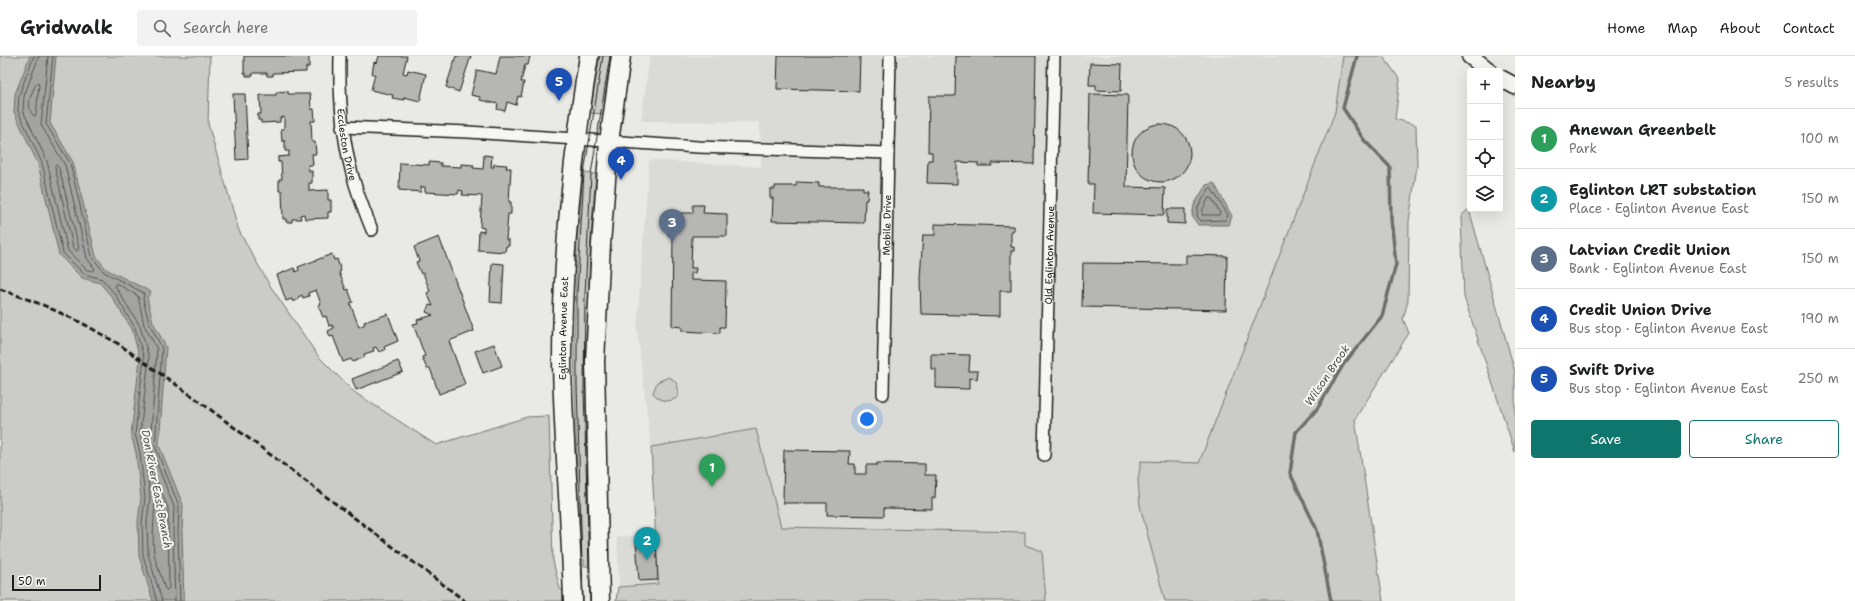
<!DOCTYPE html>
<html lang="en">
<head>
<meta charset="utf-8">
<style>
	body { margin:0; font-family:"Shantell Sans",sans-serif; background:#f2f2f2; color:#202124 }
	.controls { position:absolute; right:12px; top:12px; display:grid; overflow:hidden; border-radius:4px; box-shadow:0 4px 16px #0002 }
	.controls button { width:36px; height:36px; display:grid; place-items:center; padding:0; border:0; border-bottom:1px solid #e0e0e0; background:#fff; color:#202124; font:20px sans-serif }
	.scale { position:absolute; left:12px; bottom:10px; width:89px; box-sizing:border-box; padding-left:4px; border:2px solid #1c1c1c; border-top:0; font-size:11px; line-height:14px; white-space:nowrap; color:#1c1c1c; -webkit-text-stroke:3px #f6f6f2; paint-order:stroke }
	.you { position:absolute; left:867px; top:363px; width:14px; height:14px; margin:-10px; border:3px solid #fff; border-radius:50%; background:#1a73e8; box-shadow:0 0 0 6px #1a73e833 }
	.badge { display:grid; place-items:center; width:26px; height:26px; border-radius:50%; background:#0f766e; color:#fff; font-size:13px; font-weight:700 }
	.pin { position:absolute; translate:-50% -33px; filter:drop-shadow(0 1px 2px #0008) }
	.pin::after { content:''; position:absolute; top:21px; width:14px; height:12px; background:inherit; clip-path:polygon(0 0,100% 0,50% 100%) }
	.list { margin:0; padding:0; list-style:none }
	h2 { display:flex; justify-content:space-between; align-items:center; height:52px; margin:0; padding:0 16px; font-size:17px }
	h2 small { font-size:13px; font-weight:400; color:#757577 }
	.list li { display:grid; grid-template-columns:26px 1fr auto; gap:12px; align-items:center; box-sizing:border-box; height:60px; padding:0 16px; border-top:1px solid #e0e0e0 }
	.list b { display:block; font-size:15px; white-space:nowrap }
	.list p { margin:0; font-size:13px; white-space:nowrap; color:#757577 }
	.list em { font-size:13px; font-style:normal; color:#757577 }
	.actions { display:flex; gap:8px; padding:12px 16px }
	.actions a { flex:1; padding:9px 0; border:1px solid #0f766e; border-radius:4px; text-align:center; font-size:14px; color:#0f766e }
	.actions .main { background:#0f766e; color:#fff }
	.icon { flex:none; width:22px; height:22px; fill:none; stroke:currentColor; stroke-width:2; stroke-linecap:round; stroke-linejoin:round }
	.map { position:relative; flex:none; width:1515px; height:545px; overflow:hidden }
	header { display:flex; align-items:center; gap:24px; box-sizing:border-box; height:56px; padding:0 20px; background:#fff; border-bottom:1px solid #e0e0e0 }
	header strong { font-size:19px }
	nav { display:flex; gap:22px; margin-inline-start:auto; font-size:14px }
	.search { width:280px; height:36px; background:#f2f2f2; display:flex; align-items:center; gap:10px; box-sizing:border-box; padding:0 14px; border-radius:4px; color:#757577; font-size:15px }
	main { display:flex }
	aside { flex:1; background:#fff }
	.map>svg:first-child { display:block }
</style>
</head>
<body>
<header>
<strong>Gridwalk</strong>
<div class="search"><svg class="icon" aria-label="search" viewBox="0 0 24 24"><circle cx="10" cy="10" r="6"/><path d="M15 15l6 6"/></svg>Search here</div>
<nav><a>Home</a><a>Map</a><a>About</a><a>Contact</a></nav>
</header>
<main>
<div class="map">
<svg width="1515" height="545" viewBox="0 0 1515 545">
	<rect width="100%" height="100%" fill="#e9e9e5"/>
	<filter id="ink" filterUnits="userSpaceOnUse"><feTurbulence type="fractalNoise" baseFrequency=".025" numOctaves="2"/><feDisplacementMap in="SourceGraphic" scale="8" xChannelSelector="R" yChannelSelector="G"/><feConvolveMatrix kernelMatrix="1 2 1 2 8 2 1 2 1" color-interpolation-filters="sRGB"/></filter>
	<g filter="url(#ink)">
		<path fill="#dadad6" d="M650,0H1343L1335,56L1199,407L1141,406L1140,450L1165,545H1023L1025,476L781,471L756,373L651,391L637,272L649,104L761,111L760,66L641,65Z
			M659,478L662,527L619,530L617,481Z"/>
		<path fill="#cbcbc7" stroke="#747472" d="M0,0H210L208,68L239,175L269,228L318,300L354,336L436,389L527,361L549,360L553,505L560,533L578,545H0Z
			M600,0H614L604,58L590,57Z
			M1343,0H1383L1400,24L1395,63L1416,69L1417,110L1409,165L1408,245L1403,263L1409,277L1355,363L1383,545H1165L1140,450L1138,424L1141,405L1199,407L1335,56Z
			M583,117L596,118C583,249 588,379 592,510H584V504H579L574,286L577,186Z
			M1469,153L1515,316V396L1464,241L1461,160Z
			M669,321C678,326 679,331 678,341C670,347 660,346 653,337L657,326Z
			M756,373L781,471L1025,476V489L1042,495L1046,545H616L618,531L658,528L651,391Z"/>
		<path fill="#a3a3a1" stroke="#6d6d6c" d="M30,0H56L50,67L73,106L96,200L106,213L151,236L147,242L153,266L166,291L159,389L183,449L182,477L184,545H153L139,500L138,466L141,442L136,397L131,378L140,303L132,273L111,240L100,227L82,222L59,199L38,108L14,56L15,38Z
			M1214,127L1232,160L1229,169H1198L1192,160L1194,149L1206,129Z"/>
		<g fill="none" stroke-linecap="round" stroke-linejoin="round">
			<path stroke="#525251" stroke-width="1" d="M34,0L19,39L18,55L42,107L63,197L84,218L102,223L115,238L135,272L144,302L135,378L140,397L145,442L142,466L143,499L157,545
				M39,0L24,40L23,55L47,105L68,195L87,214L93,215L95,213L87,202L65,109L41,69L48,0
				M53,0L46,68L70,107L92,201L104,216L144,237L143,243L149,267L162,292L155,390L179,450L178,477L180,545
				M38,27L39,29L36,59L34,60C25,51 31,38 36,28Z
				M56,109L59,112L79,192L77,195L73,191L55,111Z
				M1211,132L1228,159L1226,164L1201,165L1197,160L1198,151L1209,133Z
				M1209,142L1212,143L1220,157L1219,159H1202L1203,153Z
				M156,426L158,427L168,452L169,532L167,534L165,533C162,521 156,509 154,497C151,474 157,451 154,428Z
				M162,545L148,498L147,466L150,442L145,396L140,377L149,302L140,270L115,230L116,227L138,240L144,269L157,293L150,390L174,451L173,477L175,545"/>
			<path stroke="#6d6d6c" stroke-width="3.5" d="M1331,545L1317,474L1290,417L1296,376L1317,353L1343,309L1382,260L1396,208L1391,163L1390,111L1364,84L1343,52L1357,0"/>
		</g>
		<path fill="#b6b6b3" stroke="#1c1c1c" d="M244,0H309V11H306V16L273,17V20H267V17H253V20H246V17H244Z
			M379,0H407L403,17L407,18L408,14L426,18L420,45L404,41V44L392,42L393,39L371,34L375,18H372L374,6L377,7Z
			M456,0H471L459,36L446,31Z
			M500,0H530L528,9H525L521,26H524L521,41L518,40L516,49L507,46L505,55L497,53L498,48L480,44V41L471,39L477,14L496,18Z
			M778,0H860L859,35L777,33Z
			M956,0H1036L1034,108L992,107V110H978V107L957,106V128L927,127L928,104H932V96H928L929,40H955Z
			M1090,7L1122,8L1121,35L1096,34V29H1089Z
			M288,35V38H310L311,53H314L315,65H311L312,86H315L316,98H312L313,109H308L309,115H312V127H309V135L328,134V144H331V156H328V162L305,163L304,158L300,159L301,163H292V166H286V163H283L282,135H279V123H282L281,106H278V101L289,100V95H285V85H282L281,73H284V61L280,62V66L261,67V64H258V58H261L260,39H276V36Z
			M233,38H245L248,103L236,104Z
			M1090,38L1128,39L1126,131L1165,132L1164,159L1093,157L1094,128H1088Z
			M1132 97a29 29 0 1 1 58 0a29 29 0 1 1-58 0Z
			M484,99L492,100L491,111H494V108L507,109L506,112H511L509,146H511V158H508L506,184H509V190H506L505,196L478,194L479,175L484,176V172L480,171L482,140L462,139L463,135L459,134L458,138L425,136V131H421V136L399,134L400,107L429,109V106L441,107V110L461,111V108L474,109L473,112L483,113Z
			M797,126L819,127V131H863V134H868L867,144H865L864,167L772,165L773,142H770V133H775V130H796Z
			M693,149H704L703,157L727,158V180H692L691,212H696L695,217H691V224L726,225L725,271H720V277L682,275V271L672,270L673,179H668L669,157H693Z
			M1167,153H1185V168L1167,167Z
			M935,168L1014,170V175H1011V191H1014V195H1011V235H1000V260L921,258L920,222L923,179H935Z
			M439,181L474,275L449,285L465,328L439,338L430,312L427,313L422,301L425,300L413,268L418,267L417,264L433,259L426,256L429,249L433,250L427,237L430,235L423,217L421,218L416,206L419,205L414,191Z
			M332,198L334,204L337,203L341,215L339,216L346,234L348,233L353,246L350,247L359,271L365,268L364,266L388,258L398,285L384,291L385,294L379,296L376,291L373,292L374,295L364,298L365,301L353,306L351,303L343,306L333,280L330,281L328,275L334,272L332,269L329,270L326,260L323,261L318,249L321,248L316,234L308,237L309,240L303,242L302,239L298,241L299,243L293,246L292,243L286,245L277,219L294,212L296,216L299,214L298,211Z
			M1186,199L1227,200L1226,254L1082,251L1083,207L1186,208Z
			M492,207L504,208L502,247L490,246Z
			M494,288L502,310L483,317L475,295Z
			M931,298L970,299L969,315H978L977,323L969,322V333L936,332V313H931Z
			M398,305L403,316L356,334L352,323Z
			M784,394L850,395L849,408H855V418H866V409H877V407L925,408V419H936L935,442H932V453L884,452V460L827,459V447H783Z
			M656,483L658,524L639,525L636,484Z"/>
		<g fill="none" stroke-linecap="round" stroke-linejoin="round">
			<defs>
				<g id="street">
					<path id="s1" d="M340,0C339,43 342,86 355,128C360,144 366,159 372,174"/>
					<path d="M342,71L468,76L698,91L888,97"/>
					<path id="s2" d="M883,338L890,0"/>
					<path id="s3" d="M1044,399L1054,0"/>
				</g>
				<path id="secondary" d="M1470,0L1489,15
					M1500,22L1515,30"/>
				<g id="primary">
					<path id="s4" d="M573,545C571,464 563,384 562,304C562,199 572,103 589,0"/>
					<path d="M600,545L595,305L601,188L609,86L621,0"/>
				</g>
			</defs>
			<use href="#street" stroke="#1c1c1c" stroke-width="14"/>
			<use href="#secondary" stroke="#1c1c1c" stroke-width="19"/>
			<use href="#primary" stroke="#1c1c1c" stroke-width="21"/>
			<use href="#street" stroke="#f6f6f2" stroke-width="11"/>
			<use href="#secondary" stroke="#f6f6f2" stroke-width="16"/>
			<use href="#primary" stroke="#f6f6f2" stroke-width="18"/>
			<path stroke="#1c1c1c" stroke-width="1" d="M583,545L577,328V238L584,117L603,0
				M590,545L584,335L585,239L591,118L610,0"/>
			<path stroke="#1c1c1c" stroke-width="3" stroke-dasharray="6 3" stroke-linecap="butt" d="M0,233L43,249L82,267L117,287L195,342L465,545"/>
		</g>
	</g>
	<g text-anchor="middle" stroke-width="4" stroke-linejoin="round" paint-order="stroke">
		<g font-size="10" fill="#1c1c1c" stroke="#f6f6f2">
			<text dy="4" stroke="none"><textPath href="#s1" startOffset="89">Eccleston Drive</textPath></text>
			<text dy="4" stroke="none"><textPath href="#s2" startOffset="169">Mobile Drive</textPath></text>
			<text dy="4" stroke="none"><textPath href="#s3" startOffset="200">Old Eglinton Avenue</textPath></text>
			<text dy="4" stroke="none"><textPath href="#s4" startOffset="273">Eglinton Avenue East</textPath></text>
		</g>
		<g font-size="11" font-style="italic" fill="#525251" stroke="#f6f6f2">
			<text transform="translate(1327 319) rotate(-56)" y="4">Wilson Brook</text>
			<text transform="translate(157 433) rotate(79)" y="4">Don River East Branch</text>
		</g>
	</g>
</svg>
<div class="controls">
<button>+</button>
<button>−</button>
<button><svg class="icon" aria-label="locate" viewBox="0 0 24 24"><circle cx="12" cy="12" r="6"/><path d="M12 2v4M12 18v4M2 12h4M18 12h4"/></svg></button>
<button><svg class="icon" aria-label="layers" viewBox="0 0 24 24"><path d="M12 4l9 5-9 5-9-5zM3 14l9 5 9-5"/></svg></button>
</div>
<div class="scale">50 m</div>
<div class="you"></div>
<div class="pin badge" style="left:712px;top:431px;background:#2e9e5b">1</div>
<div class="pin badge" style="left:647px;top:504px;background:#0f9aa8">2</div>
<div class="pin badge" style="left:672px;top:186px;background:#5c6f8a">3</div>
<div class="pin badge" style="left:621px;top:124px;background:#1a4fb4">4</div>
<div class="pin badge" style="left:559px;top:45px;background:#1a4fb4">5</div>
</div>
<aside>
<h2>Nearby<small>5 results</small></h2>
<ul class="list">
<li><span class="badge" style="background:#2e9e5b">1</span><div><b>Anewan Greenbelt</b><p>Park</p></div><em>100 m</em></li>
<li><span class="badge" style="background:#0f9aa8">2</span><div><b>Eglinton LRT substation</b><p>Place · Eglinton Avenue East</p></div><em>150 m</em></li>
<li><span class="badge" style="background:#5c6f8a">3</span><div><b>Latvian Credit Union</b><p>Bank · Eglinton Avenue East</p></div><em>150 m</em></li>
<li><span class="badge" style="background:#1a4fb4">4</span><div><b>Credit Union Drive</b><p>Bus stop · Eglinton Avenue East</p></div><em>190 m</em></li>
<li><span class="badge" style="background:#1a4fb4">5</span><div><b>Swift Drive</b><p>Bus stop · Eglinton Avenue East</p></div><em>250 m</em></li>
</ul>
<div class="actions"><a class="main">Save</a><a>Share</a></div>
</aside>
</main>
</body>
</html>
